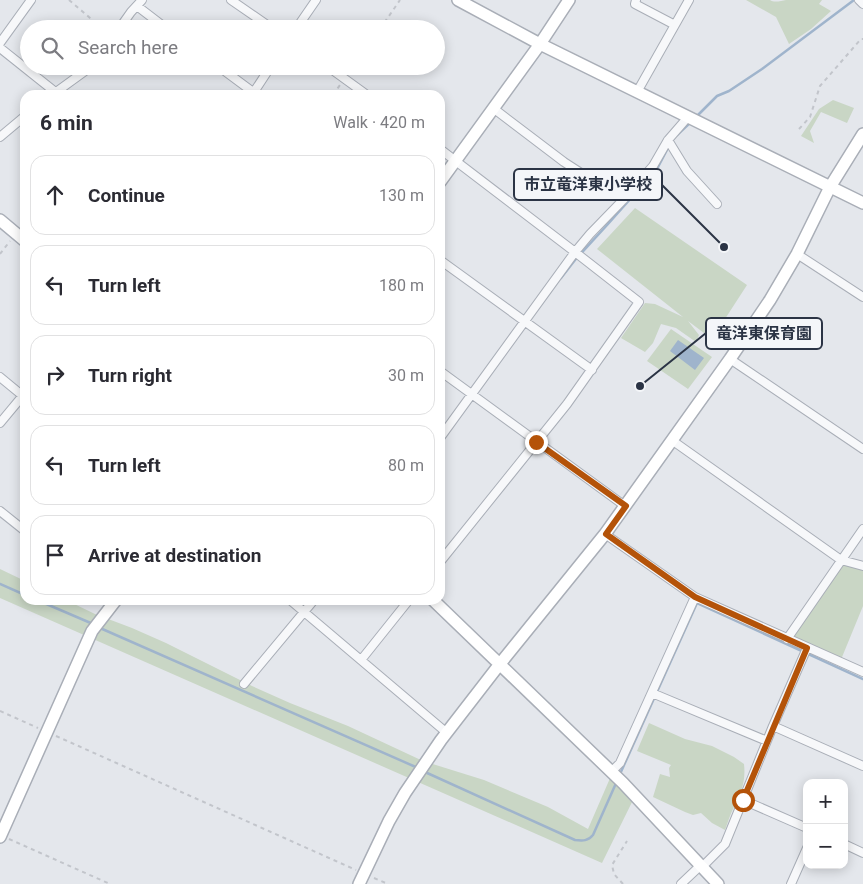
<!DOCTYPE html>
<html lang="en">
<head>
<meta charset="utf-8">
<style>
	body { margin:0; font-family:Roboto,"Noto Sans JP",sans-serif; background:#f2f2f3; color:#2b2b33 }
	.controls { position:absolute; right:15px; bottom:15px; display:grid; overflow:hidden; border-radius:10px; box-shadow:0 2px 12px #0003 }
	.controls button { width:45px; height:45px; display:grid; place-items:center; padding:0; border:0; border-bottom:1px solid #e1e1e2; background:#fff; color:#2b2b33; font:25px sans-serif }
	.stop { position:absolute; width:15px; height:15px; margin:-11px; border:4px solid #b45309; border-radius:50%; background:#fff }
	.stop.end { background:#b45309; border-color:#fff; box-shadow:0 1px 5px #0008 }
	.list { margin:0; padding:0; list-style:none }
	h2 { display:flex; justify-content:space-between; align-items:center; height:65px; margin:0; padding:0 20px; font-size:21px }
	h2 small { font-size:16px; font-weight:400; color:#7c7c81 }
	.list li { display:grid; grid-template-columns:32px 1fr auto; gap:15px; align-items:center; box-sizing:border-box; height:80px; margin:0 10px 10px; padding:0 10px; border:1px solid #e1e1e2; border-radius:15px }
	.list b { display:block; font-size:19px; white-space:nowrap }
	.list em { font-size:16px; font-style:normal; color:#7c7c81 }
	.icon { flex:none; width:28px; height:28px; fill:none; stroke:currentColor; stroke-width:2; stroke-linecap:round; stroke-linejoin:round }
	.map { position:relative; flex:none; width:863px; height:884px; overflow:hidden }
	.search { position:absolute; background:#fff; box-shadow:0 2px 12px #0003; left:20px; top:20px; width:425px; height:55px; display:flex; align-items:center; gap:12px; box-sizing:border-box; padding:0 18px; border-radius:28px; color:#7c7c81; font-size:19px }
	.panel { position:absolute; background:#fff; box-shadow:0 2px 12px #0003; left:20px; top:90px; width:425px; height:515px; border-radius:15px }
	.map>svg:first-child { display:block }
</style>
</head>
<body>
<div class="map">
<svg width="863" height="884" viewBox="0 0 863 884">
	<rect width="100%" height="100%" fill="#e4e7ec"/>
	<path fill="#c9d6c5" d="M746,0H770C774,3 781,1 786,0H822L819,4L831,11L811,29L789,44L776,17Z
		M833,100L854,108L847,123L821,112L810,131L814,143L801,136L819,109Z
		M635,208L747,285L712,339L688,321L699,335L696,342L676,328L661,324L653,343L645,352L621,338L645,303L655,304L683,317L597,249Z
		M671,329L712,357L688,389L647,361Z
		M841,560L863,566V606L840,662L790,634Z
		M0,569L25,581V600H66L95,614L132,628L166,643L252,686L290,703L348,726L423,761L484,780L548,807L588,829L614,769L635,796L602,863L0,598Z
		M649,723L685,739L712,746L734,757L744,764C746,782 741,792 734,807C730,814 728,822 725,830L712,823L701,813L693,815L685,812L653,797L660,774L670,777L669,768L671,765L637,751Z"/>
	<path fill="#9fb4cc" d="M678,340L704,358L695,370L670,351Z"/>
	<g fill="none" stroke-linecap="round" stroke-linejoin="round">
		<path stroke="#9fb4cc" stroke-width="2.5" d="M697,116L717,96L729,91L762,69L854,0
			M677,135L691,122
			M561,278L575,260L608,224L657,169L669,146
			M0,584L25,595
			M37,600L93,624
			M100,628L418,768
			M425,772L575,840C583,841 588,841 593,835L617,781
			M620,774L697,603L863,679"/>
		<defs>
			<path id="street" d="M231,0L273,29
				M636,0L635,4L675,25
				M859,0L863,4
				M137,6L167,29
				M119,29L131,12L142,0
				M296,29L316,0
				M0,43L31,0
				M0,48L59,95
				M218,66L253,92
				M327,66L367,95
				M637,92L689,0
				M52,95L92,66
				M252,95L271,66
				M493,108L564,162L623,200
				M0,137L25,116
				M668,140L687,171L717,204
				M440,149L575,252L639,302L567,404L440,562
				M797,254L863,297
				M440,260L592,370
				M730,359L863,449
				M440,371L625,506
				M0,377L23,396
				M0,423L25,393
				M440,438L575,252L590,234L623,200L653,166L668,140L688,117
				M673,441L841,560L863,566
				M0,511L25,531
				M605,534L695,597L863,672
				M290,600L447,733
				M787,639L863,529
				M361,660L409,600
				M244,684L314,600
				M652,693L767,741
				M773,726L863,766
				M611,772L620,763L695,597
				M743,800L807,828
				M844,844L863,853
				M702,867L725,844L773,726L807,648
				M681,884L700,866
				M791,884L807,848"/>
			<path id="secondary" d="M458,0L540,44L863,203
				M440,182L540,44L569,0
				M0,220L25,241
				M433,600L623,783L718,884
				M0,837L92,631L116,600
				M359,884L389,821L405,793L441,740L499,665L605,534L730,359L770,300L797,254L830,187L863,134"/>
		</defs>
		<use href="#street" stroke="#a9aeb7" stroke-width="10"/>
		<use href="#secondary" stroke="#a9aeb7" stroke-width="14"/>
		<path stroke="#c2c5cb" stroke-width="2" stroke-dasharray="4 4" stroke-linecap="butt" d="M69,0L103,29
			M380,29L400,0
			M349,73L353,66
			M333,95L340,85
			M799,129L810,117L820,86L861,39H863
			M0,254L10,241
			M0,711L38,728
			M56,736L356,870
			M9,839L110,884
			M374,878L388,884
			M623,884L614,874L612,865L627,841"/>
		<use href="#street" stroke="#f7f8fa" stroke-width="8"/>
		<use href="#secondary" stroke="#fff" stroke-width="11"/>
	</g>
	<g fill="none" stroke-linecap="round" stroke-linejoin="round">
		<path stroke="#b45309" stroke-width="6" d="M536,442L626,506L606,534L695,597L807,648L743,800"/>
	</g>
	<path fill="none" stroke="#2b3445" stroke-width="2" d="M724 247L662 185M640 386L706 333"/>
	<g fill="#2b3445" stroke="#f4f6f9" stroke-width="2">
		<circle cx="724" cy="247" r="5"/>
		<circle cx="640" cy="386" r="5"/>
	</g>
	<g fill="#f4f6f9" stroke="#2b3445" stroke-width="2">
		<rect x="514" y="169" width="148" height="31" rx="5"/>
		<rect x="706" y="318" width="116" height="31" rx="5"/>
	</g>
	<g font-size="16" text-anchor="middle" font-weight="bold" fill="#2b3445">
		<text x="588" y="190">市立竜洋東小学校</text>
		<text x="764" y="339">竜洋東保育園</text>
	</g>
</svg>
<div class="controls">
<button>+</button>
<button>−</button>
</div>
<div class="stop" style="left:743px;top:800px"></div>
<div class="stop end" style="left:536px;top:442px"></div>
<div class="search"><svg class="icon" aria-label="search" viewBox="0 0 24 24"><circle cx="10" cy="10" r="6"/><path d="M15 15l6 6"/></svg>Search here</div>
<section class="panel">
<h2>6 min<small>Walk · 420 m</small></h2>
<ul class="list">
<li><svg class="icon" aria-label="ahead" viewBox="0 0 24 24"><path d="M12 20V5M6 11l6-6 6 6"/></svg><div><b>Continue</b></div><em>130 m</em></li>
<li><svg class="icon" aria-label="left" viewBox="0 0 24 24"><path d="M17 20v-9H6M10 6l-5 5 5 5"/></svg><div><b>Turn left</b></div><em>180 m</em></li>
<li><svg class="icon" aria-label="right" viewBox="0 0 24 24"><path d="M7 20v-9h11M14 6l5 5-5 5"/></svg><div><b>Turn right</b></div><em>30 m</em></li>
<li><svg class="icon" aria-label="left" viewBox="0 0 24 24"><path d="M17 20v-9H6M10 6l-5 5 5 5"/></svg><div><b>Turn left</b></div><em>80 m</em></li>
<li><svg class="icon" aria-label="arrive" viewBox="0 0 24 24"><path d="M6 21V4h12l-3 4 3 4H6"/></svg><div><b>Arrive at destination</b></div></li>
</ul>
</section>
</div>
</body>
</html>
